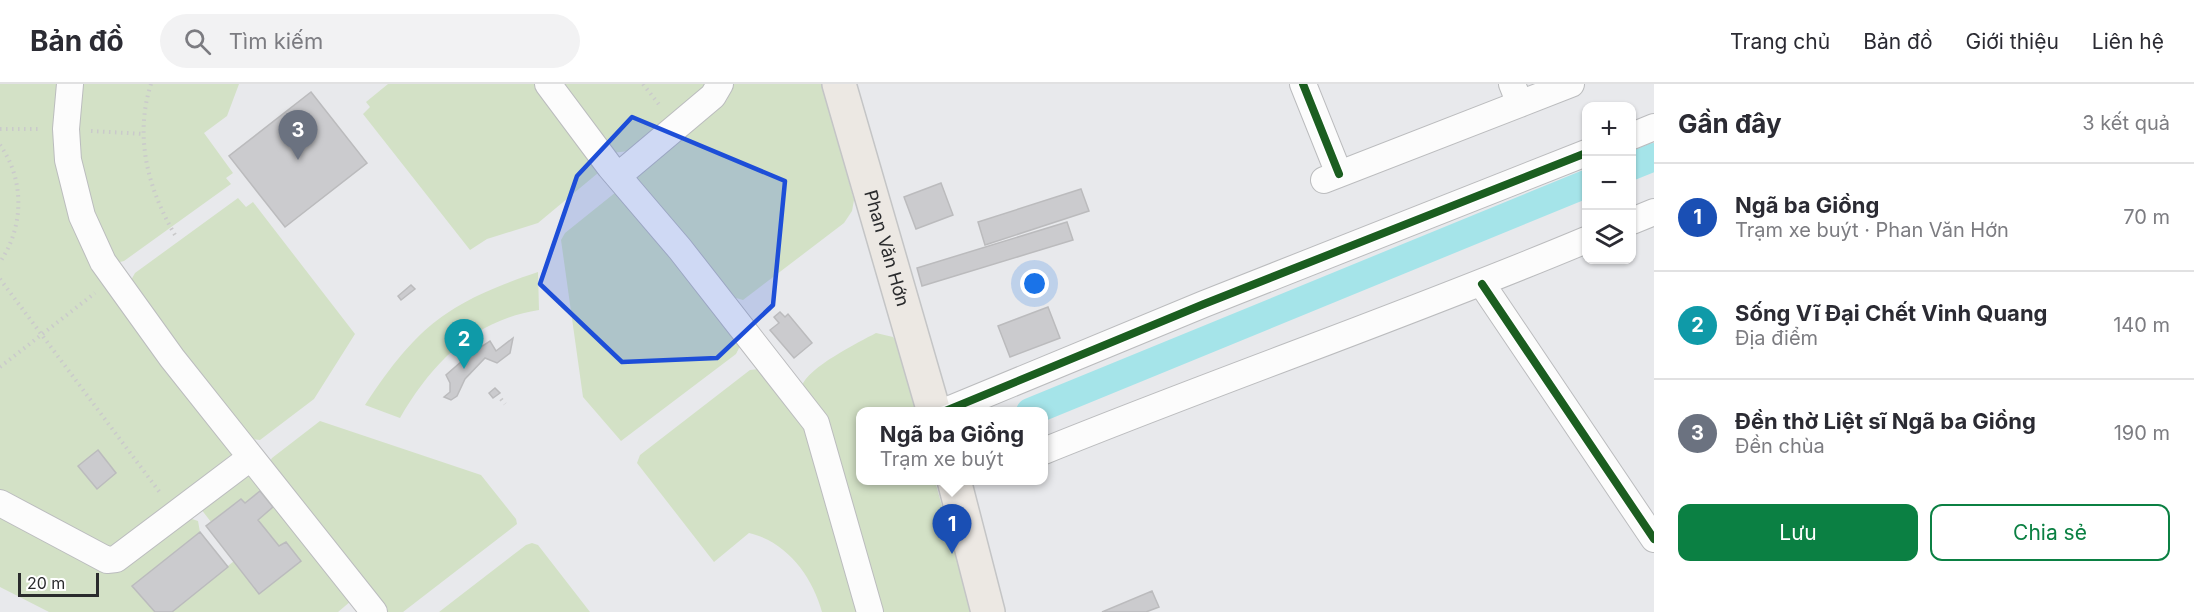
<!DOCTYPE html>
<html lang="vi">
<head>
<meta charset="utf-8">
<style>
	body { margin:0; font-family:Inter,sans-serif; background:#f2f2f3; color:#2b2b33 }
	.controls { position:absolute; right:18px; top:18px; display:grid; overflow:hidden; border-radius:12px; box-shadow:0 2px 4px #0004 }
	.controls button { width:54px; height:54px; display:grid; place-items:center; padding:0; border:0; border-bottom:2px solid #e1e1e2; background:#fff; color:#2b2b33; font:30px sans-serif }
	.scale { position:absolute; left:18px; bottom:15px; width:81px; box-sizing:border-box; padding-left:6px; border:3px solid #2a2b2d; border-top:0; font-size:16px; line-height:21px; white-space:nowrap; color:#2a2b2d; -webkit-text-stroke:4px #fff; paint-order:stroke }
	.you { position:absolute; left:1035px; top:200px; width:21px; height:21px; margin:-15px; border:4px solid #fff; border-radius:50%; background:#1a73e8; box-shadow:0 0 0 9px #1a73e833 }
	.badge { display:grid; place-items:center; width:39px; height:39px; border-radius:50%; background:#0b8043; color:#fff; font-size:20px; font-weight:700 }
	.pin { position:absolute; translate:-50% -50px; filter:drop-shadow(0 2px 3px #0008) }
	.pin::after { content:''; position:absolute; top:32px; width:21px; height:18px; background:inherit; clip-path:polygon(0 0,100% 0,50% 100%) }
	.popup { position:absolute; left:856px; top:323px; width:192px; height:78px; box-sizing:border-box; display:grid; place-content:center; border-radius:12px; background:#fff; filter:drop-shadow(0 2px 4px #0005); font-size:20px; white-space:nowrap; color:#7c7c81 }
	.popup b { font-size:22px; color:#2b2b33 }
	.popup::after { content:''; position:absolute; left:50%; top:100%; margin-left:-12px; border:12px solid transparent; border-top-color:#fff }
	.list { margin:0; padding:0; list-style:none }
	h2 { display:flex; justify-content:space-between; align-items:center; height:78px; margin:0; padding:0 24px; font-size:26px }
	h2 small { font-size:20px; font-weight:400; color:#7c7c81 }
	.list li { display:grid; grid-template-columns:39px 1fr auto; gap:18px; align-items:center; box-sizing:border-box; height:108px; padding:0 24px; border-top:2px solid #e1e1e2 }
	.list b { display:block; font-size:22px; white-space:nowrap }
	.list p { margin:0; font-size:20px; white-space:nowrap; color:#7c7c81 }
	.list em { font-size:20px; font-style:normal; color:#7c7c81 }
	.actions { display:flex; gap:12px; padding:18px 24px }
	.actions a { flex:1; padding:14px 0; border:2px solid #0b8043; border-radius:12px; text-align:center; font-size:21px; color:#0b8043 }
	.actions .main { background:#0b8043; color:#fff }
	.icon { flex:none; width:33px; height:33px; fill:none; stroke:currentColor; stroke-width:2; stroke-linecap:round; stroke-linejoin:round }
	.map { position:relative; flex:none; width:1654px; height:528px; overflow:hidden }
	header { display:flex; align-items:center; gap:36px; box-sizing:border-box; height:84px; padding:0 30px; background:#fff; border-bottom:2px solid #e1e1e2 }
	header strong { font-size:28px }
	nav { display:flex; gap:33px; margin-inline-start:auto; font-size:21px }
	.search { width:420px; height:54px; background:#f2f2f3; display:flex; align-items:center; gap:15px; box-sizing:border-box; padding:0 21px; border-radius:33px; color:#7c7c81; font-size:22px }
	main { display:flex }
	aside { flex:1; background:#fff }
	.map>svg:first-child { display:block }
</style>
</head>
<body>
<header>
<strong>Bản đồ</strong>
<div class="search"><svg class="icon" aria-label="search" viewBox="0 0 24 24"><circle cx="10" cy="10" r="6"/><path d="M15 15l6 6"/></svg>Tìm kiếm</div>
<nav><a>Trang chủ</a><a>Bản đồ</a><a>Giới thiệu</a><a>Liên hệ</a></nav>
</header>
<main>
<div class="map">
<svg width="1654" height="528" viewBox="0 0 1654 528">
	<rect width="100%" height="100%" fill="#e8e9ec"/>
	<path fill="#d3e1c6" d="M0,0H59L60,95L232,370L122,460L107,464L0,409Z
		M81,0H239L227,32L204,49L233,89L226,94L231,100L124,177L120,178C100,161 77,82 76,56C76,38 80,18 81,0Z
		M388,0H536L599,84L598,89L538,139L487,155L470,166L363,30L370,23L366,18Z
		M560,0H710L629,67L612,69Z
		M732,0H822L854,116L852,127L844,139L743,216L729,212L636,94L642,85L727,16Z
		M616,108L741,260L736,270L621,357L583,313L561,156L565,149Z
		M238,114L246,123L253,118L355,250L314,315L260,356L251,355L240,343L130,198L135,189Z
		M538,188L539,226C474,236 432,279 400,334L365,321C417,242 448,218 538,188Z
		M876,249L893,253L898,261L916,327L860,328V396L935,397L971,528H880L802,302C807,284 859,258 876,249Z
		M759,285L810,346L860,528H822C812,492 787,458 749,449L714,478L637,379L640,371L750,286Z
		M320,337L481,391L516,435L517,440L403,528H388L271,386L269,379L272,374Z
		M242,392H248L254,397L351,517L338,528H172L234,477H300L286,458L279,462L258,436L273,423L260,407L245,419L241,415L211,438L201,425Z
		M0,432L108,487L189,434L198,437L200,448L133,502L155,528H49L0,503Z
		M532,459L538,461L590,528H439L526,461Z"/>
	<g fill="none" stroke-linecap="round" stroke-linejoin="round">
		<path stroke="#a5e4e9" stroke-width="28" d="M1632,82L1654,73
			M1030,328L1586,100"/>
	</g>
	<path fill="#cbcbce" stroke="#bbbbbd" stroke-width="1.5" d="M311,8L367,79L285,143L229,72Z
		M941,99L953,131L916,145L904,113Z
		M1081,105L1089,127L985,161L978,138Z
		M1067,138L1073,156L922,202L917,184Z
		M411,201L415,205L401,216L398,212Z
		M1048,223L1060,254L1010,273L998,242Z
		M780,228L785,233L788,230L812,259L794,274L770,246L779,239L774,233Z
		M513,254L510,269L497,279L485,274L465,295L457,312L451,316L444,313L450,308V299L446,291L470,270L490,257L496,267Z
		M495,304L500,309L493,314L489,309Z
		M98,366L116,389L97,405L78,382Z
		M260,407L273,423L258,436L279,462L286,458L301,477L259,510L206,442L241,415L245,419Z
		M200,448L228,483L172,528H155L132,502Z
		M1152,507L1159,523L1146,528H1102Z"/>
	<g fill="none" stroke-linecap="round" stroke-linejoin="round">
		<defs>
			<path id="minor" d="M70,0L66,45L68,76L82,132L103,178L172,274L374,528
				M548,0L610,83L680,165L816,339L870,528
				M1303,0L1339,90
				M1512,0L1520,20
				M1632,52L1654,43
				M618,92L713,12L720,0
				M1324,96L1571,0
				M1632,137L1654,128
				M1482,200L1654,455
				M943,328L1204,220L1586,69
				M1044,367C1224,294 1407,231 1586,156
				M0,419L107,476L116,475L250,374"/>
			<g id="major">
				<path id="s1" d="M839,0L934,328"/>
				<path d="M954,396L988,528"/>
			</g>
		</defs>
		<use href="#minor" stroke="#bbbcbe" stroke-width="28"/>
		<use href="#major" stroke="#c4c5c6" stroke-width="36"/>
		<path stroke="#cacacb" stroke-width="4" stroke-dasharray="1.5 4.5" stroke-linecap="butt" d="M151,0C134,53 148,105 175,151
			M643,0L661,23
			M0,45H42
			M91,47L144,50
			M0,61C25,96 24,143 0,178
			M0,195L161,410
			M0,283L95,209
			M501,315L505,320"/>
		<use href="#minor" stroke="#fcfcfc" stroke-width="26"/>
		<use href="#major" stroke="#ece8e3" stroke-width="33"/>
		<defs>
			<path id="cycleway" d="M1303,0L1339,90
				M1482,200L1654,455
				M943,328L1204,220L1586,69"/>
		</defs>
		<use href="#cycleway" stroke="#fff" stroke-width="11"/>
		<use href="#cycleway" stroke="#1b5e20" stroke-width="8"/>
	</g>
	<path fill="#1d4ed8" fill-opacity="0.2" stroke="#1d4ed8" stroke-width="4.5" stroke-linejoin="round" d="M632,33L785,97L773,221L717,274L622,278L540,200L577,92Z"/>
	<g text-anchor="middle" stroke-width="5" stroke-linejoin="round" paint-order="stroke">
		<g font-size="18" fill="#2a2b2d" stroke="#fff">
			<text dy="6" stroke="none"><textPath href="#s1" startOffset="171">Phan Văn Hớn</textPath></text>
		</g>
	</g>
</svg>
<div class="controls">
<button>+</button>
<button>−</button>
<button><svg class="icon" aria-label="layers" viewBox="0 0 24 24"><path d="M12 4l9 5-9 5-9-5zM3 14l9 5 9-5"/></svg></button>
</div>
<div class="scale">20 m</div>
<div class="you"></div>
<div class="pin badge" style="left:952px;top:470px;background:#1a4fb4">1</div>
<div class="popup"><b>Ngã ba Giồng</b>Trạm xe buýt</div>
<div class="pin badge" style="left:464px;top:285px;background:#0f9aa8">2</div>
<div class="pin badge" style="left:298px;top:76px;background:#6b7280">3</div>
</div>
<aside>
<h2>Gần đây<small>3 kết quả</small></h2>
<ul class="list">
<li><span class="badge" style="background:#1a4fb4">1</span><div><b>Ngã ba Giồng</b><p>Trạm xe buýt · Phan Văn Hớn</p></div><em>70 m</em></li>
<li><span class="badge" style="background:#0f9aa8">2</span><div><b>Sống Vĩ Đại Chết Vinh Quang</b><p>Địa điểm</p></div><em>140 m</em></li>
<li><span class="badge" style="background:#6b7280">3</span><div><b>Đền thờ Liệt sĩ Ngã ba Giồng</b><p>Đền chùa</p></div><em>190 m</em></li>
</ul>
<div class="actions"><a class="main">Lưu</a><a>Chia sẻ</a></div>
</aside>
</main>
</body>
</html>
